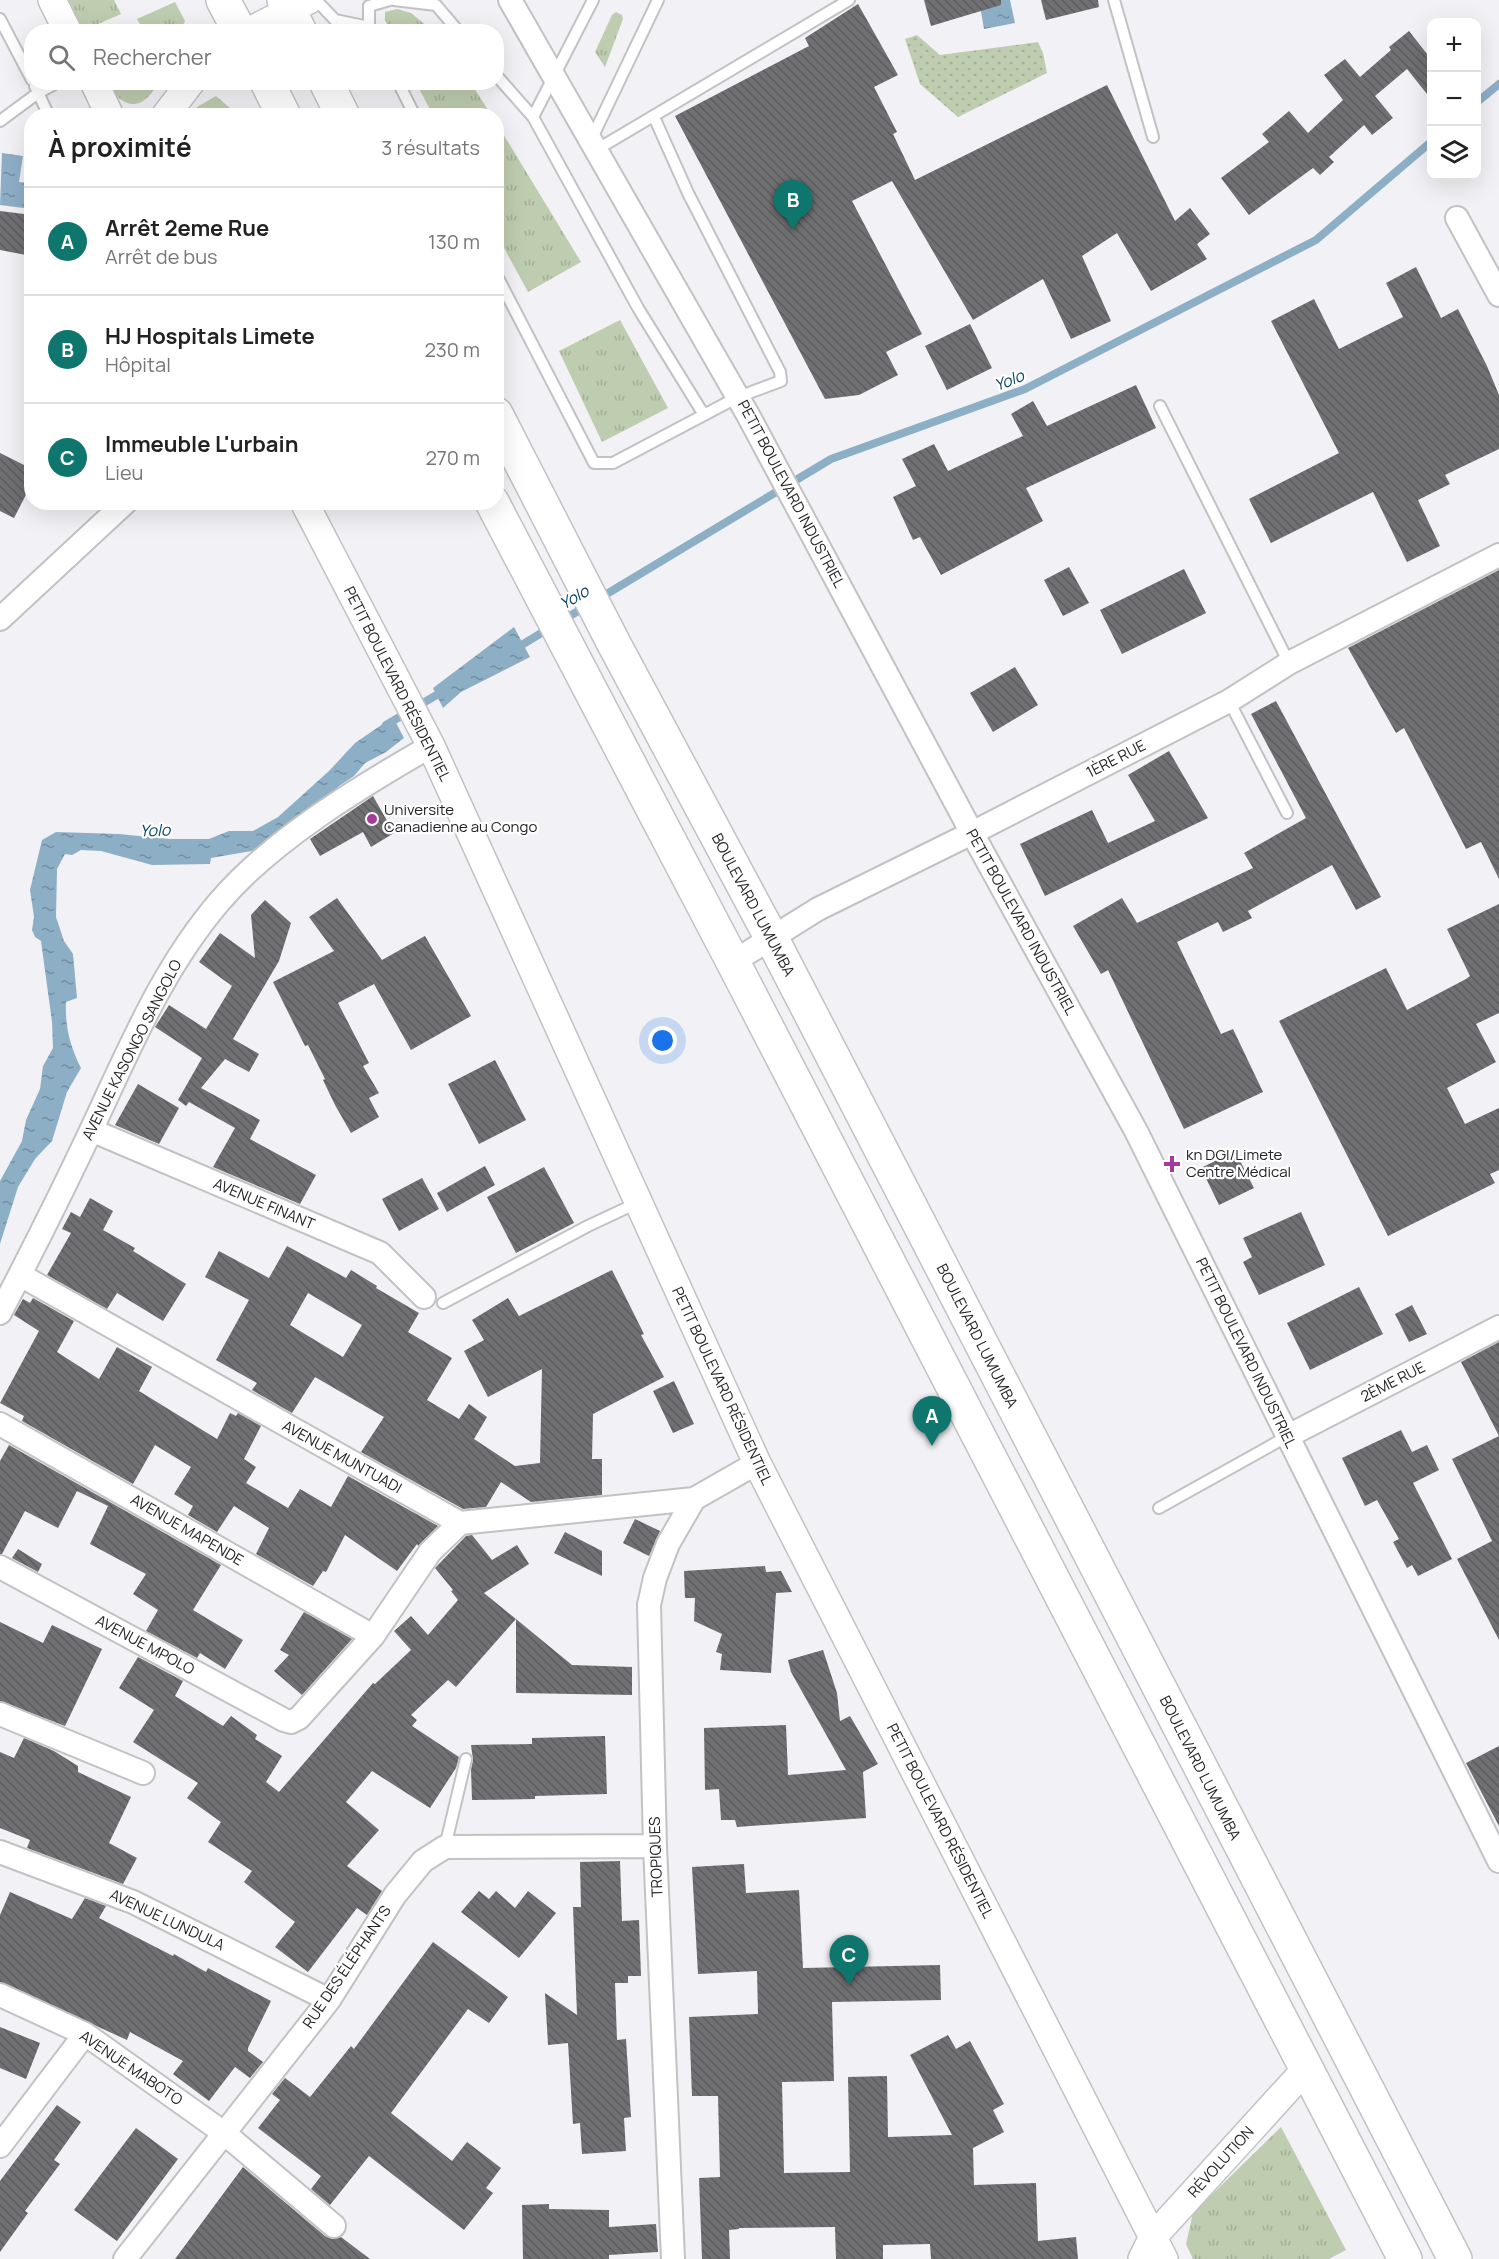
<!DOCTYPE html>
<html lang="fr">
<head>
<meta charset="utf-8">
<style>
	body { margin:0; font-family:Manrope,sans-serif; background:#f2f2f2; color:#222 }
	.controls { position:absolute; right:18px; top:18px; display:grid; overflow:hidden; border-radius:12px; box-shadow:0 6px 24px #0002 }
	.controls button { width:54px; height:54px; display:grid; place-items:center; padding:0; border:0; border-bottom:2px solid #e0e0e0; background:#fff; color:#222; font:30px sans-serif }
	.you { position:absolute; left:663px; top:1041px; width:21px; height:21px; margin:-15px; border:4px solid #fff; border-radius:50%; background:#1a73e8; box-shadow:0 0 0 9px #1a73e833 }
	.badge { display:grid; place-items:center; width:39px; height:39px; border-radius:50%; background:#0f766e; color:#fff; font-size:20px; font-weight:700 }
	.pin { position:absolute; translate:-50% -50px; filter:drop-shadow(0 2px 3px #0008) }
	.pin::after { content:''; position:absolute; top:32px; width:21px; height:18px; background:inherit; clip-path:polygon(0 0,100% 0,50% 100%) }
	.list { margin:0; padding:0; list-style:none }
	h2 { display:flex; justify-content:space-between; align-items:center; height:78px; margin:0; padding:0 24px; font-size:26px }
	h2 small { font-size:20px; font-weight:400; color:#767676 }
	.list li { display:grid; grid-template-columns:39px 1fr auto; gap:18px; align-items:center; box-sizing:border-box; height:108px; padding:0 24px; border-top:2px solid #e0e0e0 }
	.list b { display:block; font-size:22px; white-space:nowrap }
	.list p { margin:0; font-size:20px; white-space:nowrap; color:#767676 }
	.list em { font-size:20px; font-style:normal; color:#767676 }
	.icon { flex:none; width:33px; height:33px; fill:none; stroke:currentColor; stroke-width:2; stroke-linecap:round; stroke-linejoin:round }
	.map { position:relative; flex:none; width:1499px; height:2259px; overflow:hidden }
	.search { position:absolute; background:#fff; box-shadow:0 6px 24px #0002; left:24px; top:24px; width:480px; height:66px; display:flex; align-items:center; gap:15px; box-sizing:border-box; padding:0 21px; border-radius:24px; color:#767676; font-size:22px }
	.panel { position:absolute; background:#fff; box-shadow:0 6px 24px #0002; left:24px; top:108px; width:480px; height:402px; border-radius:24px }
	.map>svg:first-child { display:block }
</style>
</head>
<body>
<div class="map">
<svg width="1499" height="2259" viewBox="0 0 1499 2259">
	<defs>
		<pattern id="grass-tufts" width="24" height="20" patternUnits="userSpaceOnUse" patternTransform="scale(1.5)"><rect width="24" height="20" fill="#beccaf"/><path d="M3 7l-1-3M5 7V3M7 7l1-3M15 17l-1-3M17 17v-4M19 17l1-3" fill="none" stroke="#a3af96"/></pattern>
		<pattern id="park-dots" width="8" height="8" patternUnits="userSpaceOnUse" patternTransform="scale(1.5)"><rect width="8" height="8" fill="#beccaf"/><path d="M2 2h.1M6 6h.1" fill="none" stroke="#a3af96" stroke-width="1.8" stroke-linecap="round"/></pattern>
		<pattern id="water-ripples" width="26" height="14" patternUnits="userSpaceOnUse" patternTransform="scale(1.5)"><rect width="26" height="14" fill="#8dafc6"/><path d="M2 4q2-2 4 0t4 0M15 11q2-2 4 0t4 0" fill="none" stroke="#738ea1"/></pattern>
		<pattern id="building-back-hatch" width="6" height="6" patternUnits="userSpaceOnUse" patternTransform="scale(1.5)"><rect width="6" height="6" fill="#707073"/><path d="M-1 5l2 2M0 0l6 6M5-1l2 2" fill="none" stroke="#5c5c5e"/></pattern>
	</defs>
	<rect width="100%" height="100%" fill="#f2f1f5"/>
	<path fill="url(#grass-tufts)" d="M66,0H114L121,14L82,31Z
		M175,2L185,21L180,31H144L137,19Z
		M397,9L411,13L433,31H391L385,20V12Z
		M616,12L622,15L623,19L605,67L595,52L612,15Z
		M156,82L157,85C140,114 122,107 106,83Z
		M416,83H471L491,115H433Z
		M216,96L231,109L235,115H195L197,107Z
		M497,124L581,262L528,292L497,235Z
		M620,320L668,408L602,442L559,351Z
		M1281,2127L1346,2250L1329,2259H1193L1186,2244L1193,2213Z"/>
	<path fill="url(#park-dots)" d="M917,35L940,55L1038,42L1043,53L1047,73L958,117L920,84L905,39Z"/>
	<path fill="url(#water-ripples)" d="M979,0H1010L1015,23L984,29Z
		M2,153L23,156L19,182L28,183L24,208L0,205Z
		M514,627L530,657L461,692L443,708L433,688Z
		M393,717L404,738L386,752L365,763L354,776L339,786L322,806L257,850L211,858L210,864L152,865L101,851L81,850L72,855L65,854L57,869L56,917L64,941L73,954L77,998L66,1002C65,1027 70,1046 81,1068L67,1092L52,1141L35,1159L18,1187L0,1244V1181L22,1141L26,1120L40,1089L43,1066L53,1048L52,1022L41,941L35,937L32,930L34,917L30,890L42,840L56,832L119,834L169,839H209L229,831H253L278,817L329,771L355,743Z"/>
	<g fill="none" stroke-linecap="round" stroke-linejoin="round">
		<path stroke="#8dafc6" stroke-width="8" d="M1476,103L1499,84
			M600,598L831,459L1025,389L1316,240L1432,141
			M561,621L587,606
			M515,649L548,629
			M386,725L445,690"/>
	</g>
	<path fill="url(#building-back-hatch)" fill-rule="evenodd" d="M924,0H1001V5L931,26Z
		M1041,0H1098L1099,7L1046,20Z
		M858,4L898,75L874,87L897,132L893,134L915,180L1107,85L1175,221L1190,208L1210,234L1197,244L1207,259L1151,291L1117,233L1082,256L1111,321L1071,339L1043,279L973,320L892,181L852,201L922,334L886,352L898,375L859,395L825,399L675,116L809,46L805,38Z
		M1409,31L1431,59V99L1407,69L1375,96L1393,118L1372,135L1364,125L1329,157L1334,162L1320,175L1313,168L1249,215L1221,178L1269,142L1262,134L1289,111L1308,133L1343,100L1324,75L1345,59L1360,77L1391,50L1389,47Z
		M0,211L32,215L26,255L0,250Z
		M1416,267L1441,318L1458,309L1487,366L1499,395V449L1445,475L1450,484L1418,500L1440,546L1407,562L1373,492L1271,543L1249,499L1339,453L1271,321L1314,299L1339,349L1403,317L1386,283Z
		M970,324L992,368L947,390L925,346Z
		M1136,385L1156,428L1026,488L1043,521L941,575L920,537L913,540L893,497L916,486L902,459L934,444L948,471L1023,436L1011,414L1033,401L1047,426Z
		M0,453L32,469V483L14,518L0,511Z
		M1069,567L1089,603L1063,616L1044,580Z
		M1184,569L1206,613L1122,654L1100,610Z
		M1499,570V879L1481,842L1466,849L1404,728L1396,733L1348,648Z
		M1015,667L1038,705L993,732L970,693Z
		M1276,701L1381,897L1356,910L1332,865L1248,911L1252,918L1223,932L1218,922L1177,942L1221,1034L1233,1029L1263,1092L1184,1129L1108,970L1101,974L1073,926L1122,898L1137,923L1253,868L1244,853L1306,818L1251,714Z
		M1169,751L1208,818L1045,896L1020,844L1092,810L1108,843L1155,821L1128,775Z
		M373,796L394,833L371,847L363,832L320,856L310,839Z
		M337,898L382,960L425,936L471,1016L411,1050L374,984L338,1003L369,1063L363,1066L379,1093L369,1098L379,1117L351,1133L335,1105L323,1080L325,1079L308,1045L305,1046L273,982L334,951L309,917Z
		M265,900L291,923L279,961L233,1039L259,1054L249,1072L225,1059L201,1088L260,1120L250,1139L316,1175L300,1204L213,1167L235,1128L189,1102L186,1106L178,1100L202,1058L155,1027L169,1005L206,1029L232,986L199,962L220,933L255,958L251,915Z
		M1499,904V1013L1476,1024L1496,1062L1447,1088L1465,1124L1499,1108V1170L1490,1174L1495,1183L1388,1236L1279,1021L1386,968L1407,1010L1466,979L1470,976L1447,929Z
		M495,1060L526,1120L479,1144L448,1084Z
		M138,1084L179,1108L159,1144L115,1125Z
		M1235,1151L1254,1188L1219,1205L1201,1168Z
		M485,1166L495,1185L447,1212L437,1193Z
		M544,1167L574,1223L516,1253L487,1197Z
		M422,1178L439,1209L399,1231L382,1199Z
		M90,1198L113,1211L103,1230L135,1248L133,1251L186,1284L163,1321L117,1293L107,1309L47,1275L71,1233L62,1229L71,1212L80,1217Z
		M1301,1212L1325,1265L1259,1295L1243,1262L1252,1257L1243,1238Z
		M287,1246L346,1278L351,1270L377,1286L376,1288L419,1313L408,1332L452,1358L427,1400L459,1419L469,1404L487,1417L474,1439L515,1466L540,1463L542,1369L488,1397L464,1351L484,1340L472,1320L508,1298L519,1316L612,1270L644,1334L641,1335L664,1377L593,1414L592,1459H602V1495L531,1502L501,1482L486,1507L463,1509L361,1452L384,1417L315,1377L292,1413L252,1390L257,1383L216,1360L249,1300L205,1277L219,1251L269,1278ZM308,1293L362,1325L343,1357L290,1325Z
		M1359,1287L1383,1334L1310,1370L1287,1323Z
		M33,1298L74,1321L57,1352L99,1379L117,1347L152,1367L139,1391L217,1439L230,1413L236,1416L238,1413L261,1426L244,1459L256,1467L246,1483L288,1508L300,1489L331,1507L348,1476L438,1526L418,1546L417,1544L397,1571L345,1535L326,1572L323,1571L313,1586L256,1554L269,1528L234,1506L217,1532L188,1515L193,1506L174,1494L191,1467L155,1445L133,1484L22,1421L24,1416L0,1403L39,1331L14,1315L23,1299L30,1303Z
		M1412,1305L1427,1334L1409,1342L1395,1314Z
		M1499,1342V1640L1457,1559L1492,1541L1452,1459L1499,1436L1461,1362Z
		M674,1381L694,1424L673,1433L653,1391Z
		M1401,1430L1412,1452L1427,1445L1439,1470L1413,1483L1452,1559L1418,1576L1412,1565L1407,1568L1393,1542L1399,1539L1377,1500L1365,1506L1342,1458Z
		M9,1445L221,1565L193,1610L243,1640L225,1669L200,1653L197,1658L146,1631L158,1610L133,1594L146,1574L90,1544L108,1506L77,1491L58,1528L25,1511L2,1554H0V1461Z
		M635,1519L660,1531L649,1556L623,1543Z
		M565,1532L602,1551V1576L554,1553Z
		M472,1535L492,1560L517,1545L529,1564L484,1593L516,1619L456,1687L448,1680L411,1715L417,1720L412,1726L459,1757L456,1768L430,1808L372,1771L346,1802L379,1830L347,1866L382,1891L367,1915L357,1908L308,1972L275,1947L295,1922L244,1882L252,1871L208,1842L221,1822L187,1798L198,1783L133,1742L154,1710L119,1688L138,1657L183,1681L175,1696L223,1726L231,1716L257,1735L255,1739L282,1756L266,1782L279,1792L373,1683L375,1684L411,1650L394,1631L411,1616L428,1635L458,1600L451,1591L453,1590L435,1568L466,1536Z
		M18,1549L42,1564L38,1572L12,1558Z
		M765,1566L766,1572L781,1571L792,1592L776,1593L771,1673L720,1670L722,1654L716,1652L722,1634L694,1621L695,1598H685L684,1571Z
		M304,1612L352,1639L302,1695L274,1671L289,1655L280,1650Z
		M516,1619L572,1665L632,1667V1695L516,1693Z
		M0,1622L43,1643L52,1625L102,1649L65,1726L0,1701Z
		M823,1650L837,1693L840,1721L850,1716L878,1764L863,1772L866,1818L737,1827L735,1820H721L719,1789L705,1790L704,1728L786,1725L788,1775L846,1770L791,1672L788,1660Z
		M605,1736L607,1794L535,1796V1799L472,1800L471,1770L473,1760L471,1745L532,1744V1738Z
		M24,1738L54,1751L78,1766V1772L131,1797L109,1843L137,1858L123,1884L27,1848L30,1840L0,1828V1752L14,1758Z
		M1499,1746V1826L1466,1763Z
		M620,1861L622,1921L639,1920L641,1976H628V1983H615L617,2040L626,2039L631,2117L624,2118L626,2151L582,2154L580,2123L573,2124L568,2043L548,2045L545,1993L577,2015L573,1907H581L580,1862Z
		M744,1864L746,1893L799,1890L803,1968L940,1965L941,2000L832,2002L834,2081L782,2082L784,2173L850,2172L848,2077L887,2076L888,2137L952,2135L910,2055L948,2035L956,2049L970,2041L1004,2104L993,2110L1004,2132L973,2148L974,2185L1036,2183L1038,2241L1076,2237L1078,2259H931L930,2244L883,2245V2259H836L835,2227L739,2228V2229L729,2230L730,2259H702L699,2178L720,2177L718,2096H692L689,2017L758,2014L757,1971L698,1974L692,1867Z
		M479,1891L489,1899L496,1891L515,1908L528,1891L556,1913L519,1958L461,1912Z
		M10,1892L72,1919L85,1898L106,1906L99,1918L173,1956L174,1954L206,1972L208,1968L271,2001L248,2048V2051L263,2062L250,2078L235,2067L209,2101L173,2074L183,2061L130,2032L127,2040L0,1982V1915Z
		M433,1942L508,1997L489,2023L468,2009L391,2113L452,2161L467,2142L501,2168L486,2188L493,2193L464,2230L369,2156L330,2205L311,2189L321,2176L258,2128L280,2100L272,2094L285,2078L310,2097L351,2046L354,2049Z
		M0,2027L40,2043L26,2079L0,2068Z
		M57,2105L81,2122L54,2160L60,2164L25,2211L28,2213L0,2252V2181Z
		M136,2128L178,2159L117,2241L74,2210Z
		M243,2167L325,2236L332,2239L341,2237L370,2259H175Z
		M549,2204V2209L609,2210V2227L656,2224L658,2252L609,2255V2259H523L522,2205Z"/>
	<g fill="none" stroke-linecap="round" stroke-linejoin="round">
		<defs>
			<path id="service" d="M316,0L335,20L369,27
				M394,0L436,5L459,32
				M1114,0L1153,137
				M0,19L32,80
				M371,31L369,27V6L390,0
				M496,75L533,117L638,308L704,415
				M398,82L415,116
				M35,86L49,116
				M533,117L593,0
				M0,121L38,93L58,82
				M591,140L658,0
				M596,150L849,0
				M496,274L594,463H613L738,397L781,381L780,372L688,193L654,117
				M1160,406L1289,663
				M1229,701L1287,813
				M443,1303L588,1226L637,1203
				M1159,1508L1288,1436
				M445,1847L466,1759"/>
			<path id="minor" d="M510,0L748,415L972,833L1136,1131L1499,1861
				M1457,218L1499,295
				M0,619L126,502
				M733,962L818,909L972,833L1229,701L1289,663L1499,555
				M91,1130L380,1253L424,1297
				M20,1275L460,1523L694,1499
				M0,1313C33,1250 65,1186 95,1122C131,1045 164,966 220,901C272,840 361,786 431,746
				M0,1424L373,1636
				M1288,1436L1499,1327
				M0,1567L284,1720L291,1722L299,1718L373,1636L430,1552L460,1523
				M0,1714L143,1773
				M0,1852L133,1902L329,2000
				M0,1995L85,2034L224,2133L334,2226
				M0,2146L85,2034
				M125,2259L329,2000L395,1895L423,1861L445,1847L655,1846
				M673,2259L655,1846L649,1605L655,1578L668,1544L694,1499L757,1463"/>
			<path id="tertiary" d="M52,0L68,32
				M248,32L309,0
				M94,82L110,116
				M165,116L191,82
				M304,502L431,746L757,1463L1164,2259
				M1142,2259L1153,2237L1306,2069"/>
			<path id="trunk" d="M223,0L240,32
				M284,0L300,32
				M267,82L284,116
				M326,82L343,116
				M496,414L613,642L771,937L1455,2259
				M492,502L733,962L1405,2259"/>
		</defs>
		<use href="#service" stroke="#c2c2c5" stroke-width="14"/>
		<use href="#minor" stroke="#c2c2c5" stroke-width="26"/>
		<use href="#tertiary" stroke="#c2c2c5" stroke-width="30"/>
		<use href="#trunk" stroke="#c2c2c5" stroke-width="36"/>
		<use href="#service" stroke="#fff" stroke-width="10"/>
		<use href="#minor" stroke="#fff" stroke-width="22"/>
		<use href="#tertiary" stroke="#fff" stroke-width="27"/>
		<use href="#trunk" stroke="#fff" stroke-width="33"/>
	</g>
	<g fill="#a63b9c" stroke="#fff" stroke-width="2">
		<circle cx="372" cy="819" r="6"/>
		<path d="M1169 1155h6v6h6v6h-6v6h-6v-6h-6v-6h6z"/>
	</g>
	<g text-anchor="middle" stroke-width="4.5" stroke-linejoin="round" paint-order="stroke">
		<g font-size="15" fill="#242325" stroke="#fff">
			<text transform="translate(791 494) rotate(62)" y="5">PETIT BOULEVARD INDUSTRIEL</text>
			<text transform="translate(397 684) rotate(63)" y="5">PETIT BOULEVARD RÉSIDENTIEL</text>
			<text transform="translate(1116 759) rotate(-27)" y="5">1ÈRE RUE</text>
			<text transform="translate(753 905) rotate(62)" y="5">BOULEVARD LUMUMBA</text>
			<text transform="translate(1021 922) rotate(61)" y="5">PETIT BOULEVARD INDUSTRIEL</text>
			<text transform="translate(132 1050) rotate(-63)" y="5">AVENUE KASONGO SANGOLO</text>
			<text transform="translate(264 1204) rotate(23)" y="5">AVENUE FINANT</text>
			<text transform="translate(977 1336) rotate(63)" y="5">BOULEVARD LUMUMBA</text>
			<text transform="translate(1246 1353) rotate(64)" y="5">PETIT BOULEVARD INDUSTRIEL</text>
			<text transform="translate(1393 1382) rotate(-27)" y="5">2ÈME RUE</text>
			<text transform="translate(722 1386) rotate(65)" y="5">PETIT BOULEVARD RÉSIDENTIEL</text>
			<text transform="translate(342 1457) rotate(29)" y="5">AVENUE MUNTUADI</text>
			<text transform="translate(187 1530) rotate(30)" y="5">AVENUE MAPENDE</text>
			<text transform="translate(145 1645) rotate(28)" y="5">AVENUE MPOLO</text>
			<text transform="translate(1200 1768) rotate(63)" y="5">BOULEVARD LUMUMBA</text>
			<text transform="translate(940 1821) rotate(63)" y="5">PETIT BOULEVARD RÉSIDENTIEL</text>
			<text transform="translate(656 1857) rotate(-92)" y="5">TROPIQUES</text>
			<text transform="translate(167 1920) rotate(25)" y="5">AVENUE LUNDULA</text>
			<text transform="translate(347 1967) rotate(-56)" y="5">RUE DES ÉLÉPHANTS</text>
			<text transform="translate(131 2068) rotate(34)" y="5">AVENUE MABOTO</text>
			<text transform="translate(1221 2162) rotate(-48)" y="5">RÉVOLUTION</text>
		</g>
		<g font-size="15" fill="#242325" stroke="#fff" text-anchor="start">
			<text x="384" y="815">Universite<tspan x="384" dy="17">Canadienne au Congo</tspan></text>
			<text x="1186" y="1160">kn DGI/Limete<tspan x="1186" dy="17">Centre Médical</tspan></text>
		</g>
		<g font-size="16" font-style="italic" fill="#074667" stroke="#fff">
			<text transform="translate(1009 380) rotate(-22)" y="6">Yolo</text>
			<text transform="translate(574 597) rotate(-31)" y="6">Yolo</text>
			<text transform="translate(155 830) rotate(-2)" y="6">Yolo</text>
		</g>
	</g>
</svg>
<div class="controls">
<button>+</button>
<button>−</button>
<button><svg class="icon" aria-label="layers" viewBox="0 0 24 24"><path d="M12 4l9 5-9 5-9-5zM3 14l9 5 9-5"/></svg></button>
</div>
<div class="you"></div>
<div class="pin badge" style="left:932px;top:1446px">A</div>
<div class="pin badge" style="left:793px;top:230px">B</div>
<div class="pin badge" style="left:849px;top:1985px">C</div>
<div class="search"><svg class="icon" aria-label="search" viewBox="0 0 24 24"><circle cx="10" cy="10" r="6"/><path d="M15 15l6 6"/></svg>Rechercher</div>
<section class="panel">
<h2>À proximité<small>3 résultats</small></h2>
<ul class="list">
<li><span class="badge">A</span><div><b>Arrêt 2eme Rue</b><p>Arrêt de bus</p></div><em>130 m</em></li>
<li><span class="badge">B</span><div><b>HJ Hospitals Limete</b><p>Hôpital</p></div><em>230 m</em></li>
<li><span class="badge">C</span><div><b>Immeuble L'urbain</b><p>Lieu</p></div><em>270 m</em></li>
</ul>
</section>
</div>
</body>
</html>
